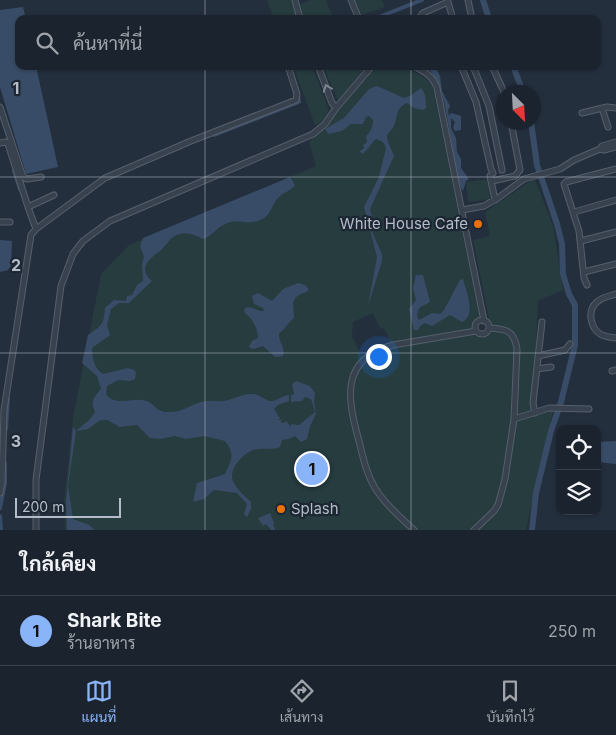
<!DOCTYPE html>
<html lang="th">
<head>
<meta charset="utf-8">
<style>
	body { margin:0; font-family:Inter,Sarabun,sans-serif; background:#242b36; color:#f1f3f6 }
	.controls { position:absolute; right:15px; bottom:15px; display:grid; overflow:hidden; border-radius:10px; box-shadow:0 1px 4px #0004 }
	.controls button { width:45px; height:45px; display:grid; place-items:center; padding:0; border:0; border-bottom:1px solid #39404a; background:#1b232e; color:#f1f3f6; font:25px sans-serif }
	.compass { position:absolute; left:496px; top:85px; width:45px; height:45px; border-radius:50%; background:#1b232e; box-shadow:0 1px 4px #0004; rotate:156deg }
	.scale { position:absolute; left:15px; bottom:12px; width:106px; box-sizing:border-box; padding-left:5px; border:2px solid #b4bcc9; border-top:0; font-size:14px; line-height:18px; white-space:nowrap; color:#b4bcc9; -webkit-text-stroke:4px #1d2633; paint-order:stroke }
	.you { position:absolute; left:378px; top:356px; width:18px; height:18px; margin:-12px; border:4px solid #fff; border-radius:50%; background:#1a73e8; box-shadow:0 0 0 8px #1a73e833 }
	.badge { display:grid; place-items:center; width:32px; height:32px; border-radius:50%; background:#8ab4f8; color:#111; font-size:16px; font-weight:700 }
	.pin { position:absolute; translate:-50% -50%; border:2px solid #fff; box-shadow:0 1px 5px #0006 }
	.list { margin:0; padding:0; list-style:none }
	h2 { display:flex; justify-content:space-between; align-items:center; height:65px; margin:0; padding:0 20px; font-size:21px }
	h2 small { font-size:16px; font-weight:400; color:#a0a4aa }
	.list li { display:grid; grid-template-columns:32px 1fr auto; gap:15px; align-items:center; box-sizing:border-box; height:70px; padding:0 20px; border-top:1px solid #39404a }
	.list b { display:block; font-size:19px; white-space:nowrap }
	.list p { margin:0; font-size:16px; white-space:nowrap; color:#a0a4aa }
	.list em { font-size:16px; font-style:normal; color:#a0a4aa }
	.icon { flex:none; width:28px; height:28px; fill:none; stroke:currentColor; stroke-width:2; stroke-linecap:round; stroke-linejoin:round }
	.map { position:relative; flex:none; width:616px; height:530px; overflow:hidden }
	.search { position:absolute; background:#1b232e; box-shadow:0 1px 4px #0004; left:15px; right:15px; top:15px; height:55px; display:flex; align-items:center; gap:12px; box-sizing:border-box; padding:0 18px; border-radius:10px; color:#a0a4aa; font-size:19px }
	.sheet { height:135px; background:#1b232e }
	nav { display:flex; justify-content:space-around; align-items:center; box-sizing:border-box; height:70px; border-top:1px solid #39404a; background:#1b232e; font-size:14px; color:#a0a4aa }
	nav a { display:grid; justify-items:center; gap:2px }
	nav .on { color:#8ab4f8 }
	.map>svg:first-child { display:block }
</style>
</head>
<body>
<div class="map">
<svg width="616" height="530" viewBox="0 0 616 530">
	<rect width="100%" height="100%" fill="#242f3e"/>
	<path fill="#263c3f" fill-rule="evenodd" d="M267,0H291L298,19H274Z
		M311,0H326L333,19H304L298,5Z
		M354,0H382L385,7L362,15Z
		M293,66H312L329,110L323,121L315,125Z
		M323,66H367L338,101Z
		M377,66H403L425,78L432,84L480,319L474,323V328L471,332L477,337L490,334L496,328L490,324L473,240L490,236L485,212L529,182L535,180L553,225L563,290L538,301L533,403L535,413L514,419L505,479L495,509L474,530H65L64,502L73,418L101,274L129,245L316,166L309,142ZM373,313L380,329L384,328L392,345L372,353L361,355L352,336L353,322Z
		M488,179L490,199L468,202L466,182Z
		M553,411L526,530H478L501,508L516,421Z"/>
	<path fill="#394c67" d="M23,7L26,19H19V66H36L58,167L26,174L0,87V10Z
		M424,66H432L437,70L440,76L442,91L450,106L448,111L449,116L451,113L461,116V130L455,131L453,128L455,122L451,118V128L456,138L457,152L461,159V168L469,179L466,181L463,191C448,164 452,80 424,66Z
		M377,86L404,98L410,96L421,88C426,94 426,100 426,108L423,110L414,108L407,103C395,108 398,117 394,126C392,130 388,132 387,136C387,142 392,150 394,156L370,209L373,221L372,232L382,254V261L368,306L377,257L364,207L379,177L386,148L383,142L376,139C370,144 368,150 362,154L360,151L364,148L363,145L367,142L366,136C371,131 373,127 373,120L369,116L366,117L363,124H351L342,131L328,134L325,129L344,118L369,89Z
		M290,177L295,185C291,191 284,192 279,197C269,207 272,220 252,222C243,223 235,219 225,224C216,228 212,236 203,239C194,234 183,230 173,237C169,240 165,247 160,251C149,259 137,269 152,281L129,303H119L111,309L107,325L110,335L92,348C92,357 94,369 103,374L128,368L134,370L136,372L135,379L130,381L118,380L107,386L106,394C116,408 132,396 146,401C156,404 155,412 168,412C181,413 190,405 201,402C209,400 217,402 224,401C234,399 244,393 254,394C261,395 265,401 272,401C278,401 282,395 289,395V401L278,405L274,409L280,418L278,420H282L280,422L284,423L286,421L291,427V424L299,425L315,412L311,399L305,397L302,401L291,402V395L294,394L292,384L296,381L310,386L315,393L314,402L316,414L310,426L307,439L301,442L295,436L289,439L282,440L280,447C271,451 263,447 253,450C243,454 228,469 233,481C236,489 245,496 251,502V509L247,517L244,514L247,504L237,493L214,490L204,499L193,502L197,483L225,474C232,459 235,454 225,441L204,436L186,439L175,436L160,439L150,438L137,425L120,427L107,420H103L99,421L88,429L76,431L68,486L73,519L89,525L95,530H67L66,503L73,427L76,431L90,419L95,412C90,401 94,397 101,389L97,376L82,363L88,335C101,326 104,325 105,308L114,300L126,301L127,296L132,295L137,285L143,281L142,264L144,257L140,246L143,238Z
		M0,240L12,241L11,266L8,270L0,272Z
		M416,275H423L430,302L419,308L417,316L419,320L432,313L440,314L444,310L460,280L463,279C466,291 477,315 462,322L450,315L432,326L425,323L420,326L418,330H414L409,309L416,300L413,288Z
		M298,283L305,285L308,288V291L299,295L295,298L293,303L294,318C287,323 286,329 279,333C278,341 286,348 283,356L275,357L263,346L253,349L249,347L252,341L258,338C258,328 252,318 244,312L245,308C252,306 259,312 264,311L263,308L254,304L252,296L258,293L272,301L283,289Z
		M616,441V464L597,462V442Z
		M270,513L274,523L273,525L275,528V530H271L266,524L263,526L258,518Z"/>
	<g fill="none" stroke-linecap="round" stroke-linejoin="round">
		<path stroke="#394c67" stroke-width="4" d="M374,19L422,0
			M214,135L299,102L298,95
			M14,171L20,189
			M6,429L8,398
			M0,508L5,483V463
			M0,516L1,530"/>
		<path stroke="#394c67" stroke-width="6" d="M483,0L489,19
			M513,66L523,92
			M531,122L537,165L557,224L562,244L563,274L569,294L575,305V345L561,402L551,431L536,493L532,530"/>
		<defs>
			<path id="minor" d="M295,0L300,19
				M351,0L359,19
				M468,0L472,19
				M419,19L423,13L448,2L453,19
				M318,66L332,103L336,108
				M414,66C425,72 433,76 437,88L484,321
				M461,66L476,102L491,169L493,173
				M473,66L489,106L502,170
				M492,66L504,92
				M0,107L23,177L27,179L41,177
				M602,108L608,127
				M582,113L607,107L616,108
				M0,143L6,142L8,144L28,207L54,195
				M600,149L604,150L616,147
				M490,176L495,200
				M492,181L515,176L520,170L511,122
				M28,207L36,229
				M462,210L484,206L498,198L524,179L560,169L574,160L600,149L602,146L616,142
				M574,212L616,200
				M0,222H10
				M581,241L616,232
				M584,272L616,264
				M587,285L584,278L579,231L564,184L566,182L616,169
				M616,294C609,296 602,297 597,302C587,310 590,327 600,334C605,337 610,337 616,338
				M475 327a7 7 0 1 1 14 0a7 7 0 1 1-14 0Z
				M538,356L565,350L570,344
				M537,369L551,367
				M612,371L616,370
				M535,413L533,403L542,322
				M514,419L549,408L589,409
				M0,493L2,483L4,410L31,235L36,229L105,178L191,141L296,100L297,94L288,66
				M36,530V480L61,286L73,254L83,241L110,221L313,134L325,124L336,108L372,66
				M414,530C400,517 385,504 375,488C366,473 363,457 359,441C347,398 340,359 393,345L476,331
				M474,530L494,511L498,505L505,479L514,419L517,349C514,330 506,329 489,328"/>
		</defs>
		<use href="#minor" stroke="#565f6c" stroke-width="7"/>
		<use href="#minor" stroke="#38414e" stroke-width="5"/>
	</g>
	<defs><path id="oneway-chevron" d="M-2-3.5L2.5 0L-2 3.5" fill="none" stroke-width="1.6" stroke-linecap="round" stroke-linejoin="round" transform="scale(1.25)"/></defs>
	<use stroke="#7c8592" href="#oneway-chevron" transform="translate(327 88) rotate(-111)"/>
	<path fill="none" stroke="#b4bcc9" stroke-width="1" stroke-opacity="0.55" d="M205,0V19M411,0V19M205,66V530M411,66V530M0,177H616M0,353H616"/>
	<g fill="#e8710a" stroke="#1d2633" stroke-width="2">
		<circle cx="478" cy="224" r="5"/>
		<circle cx="281" cy="509" r="5"/>
	</g>
	<g text-anchor="middle" stroke-width="4.5" stroke-linejoin="round" paint-order="stroke">
		<g font-size="15" fill="#b4bcc9" stroke="#1d2633" text-anchor="end">
			<text x="468" y="229">White House Cafe</text>
			<text x="291" y="514" text-anchor="start">Splash</text>
		</g>
	</g>
	<g font-size="16" text-anchor="middle" font-weight="bold" fill="#b4bcc9" stroke="#1d2633" stroke-width="4.5" stroke-linejoin="round" paint-order="stroke">
		<text x="16" y="94">1</text>
		<text x="16" y="271">2</text>
		<text x="16" y="447">3</text>
	</g>
</svg>
<div class="controls">
<button><svg class="icon" aria-label="locate" viewBox="0 0 24 24"><circle cx="12" cy="12" r="6"/><path d="M12 2v4M12 18v4M2 12h4M18 12h4"/></svg></button>
<button><svg class="icon" aria-label="layers" viewBox="0 0 24 24"><path d="M12 4l9 5-9 5-9-5zM3 14l9 5 9-5"/></svg></button>
</div>
<svg class="compass" viewBox="-18 -18 36 36"><path d="M0-13l5 13h-10z" fill="#e53935"/><path d="M0 13l5-13h-10z" fill="#a0a4aa"/></svg>
<div class="scale">200 m</div>
<div class="you"></div>
<div class="pin badge" style="left:312px;top:469px">1</div>
<div class="search"><svg class="icon" aria-label="search" viewBox="0 0 24 24"><circle cx="10" cy="10" r="6"/><path d="M15 15l6 6"/></svg>ค้นหาที่นี่</div>
</div>
<section class="sheet">
<h2>ใกล้เคียง<small></small></h2>
<ul class="list">
<li><span class="badge">1</span><div><b>Shark Bite</b><p>ร้านอาหาร</p></div><em>250 m</em></li>
</ul>
</section>
<nav>
<a class="on"><svg class="icon" aria-label="map" viewBox="0 0 24 24"><path d="M3 6l6-2 6 2 6-2v14l-6 2-6-2-6 2zM9 4v14M15 6v14"/></svg>แผนที่</a>
<a><svg class="icon" aria-label="directions" viewBox="0 0 24 24"><path d="M12 3l9 9-9 9-9-9zM9 14v-3h6M13 9l2 2-2 2"/></svg>เส้นทาง</a>
<a><svg class="icon" aria-label="saved" viewBox="0 0 24 24"><path d="M7 4h10v16l-5-4-5 4z"/></svg>บันทึกไว้</a>
</nav>
</body>
</html>
